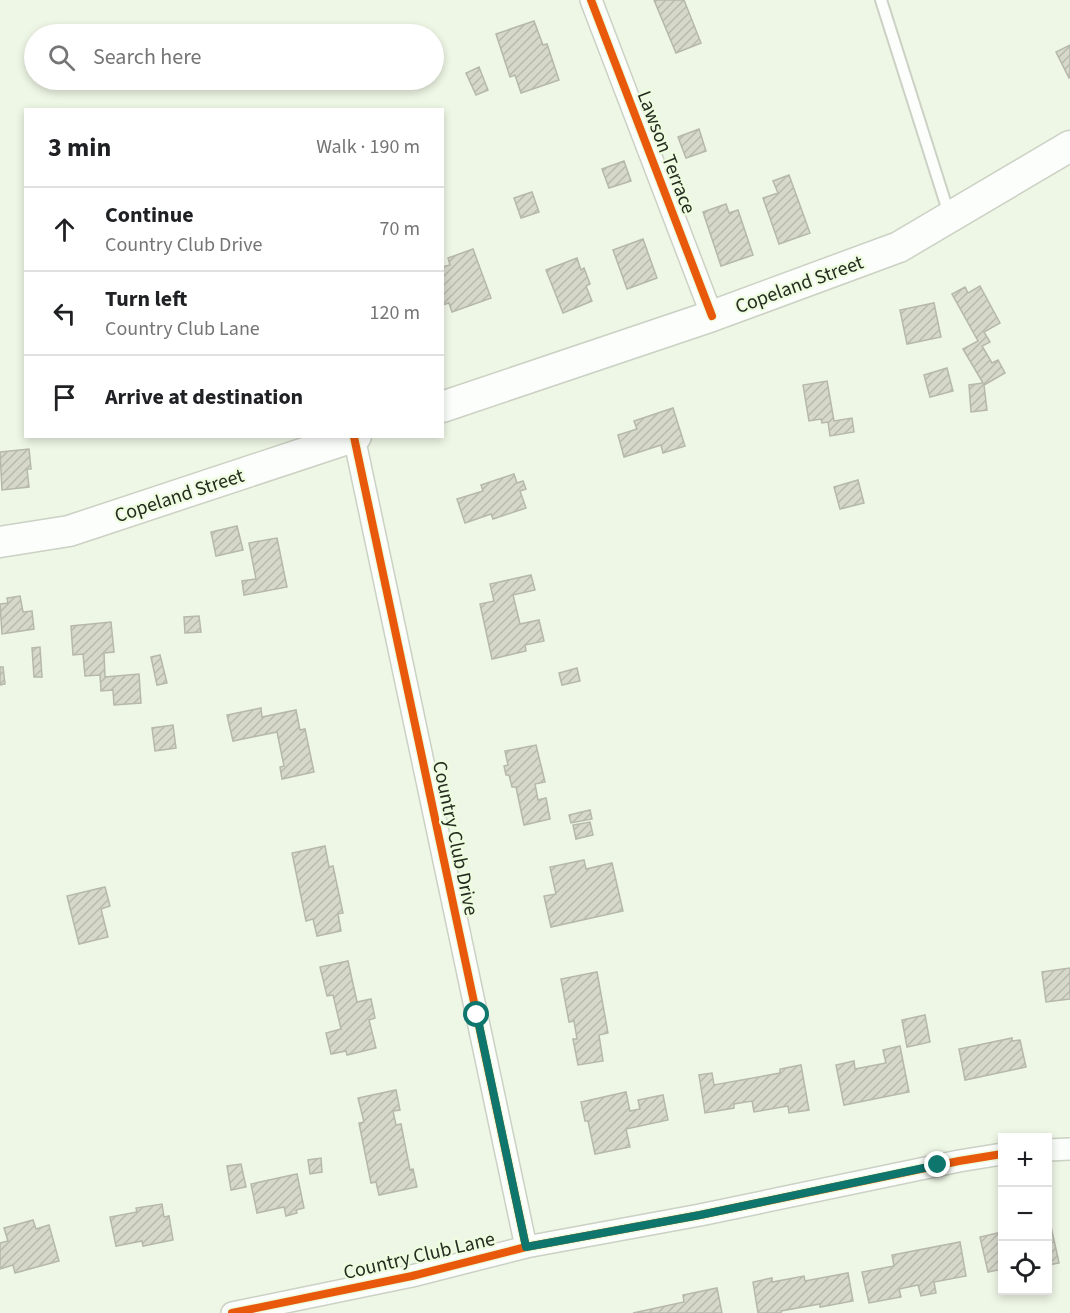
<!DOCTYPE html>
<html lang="en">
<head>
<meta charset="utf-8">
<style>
	body { margin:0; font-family:"Source Sans 3",sans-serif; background:#f2f2f2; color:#202124 }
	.controls { position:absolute; right:18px; bottom:18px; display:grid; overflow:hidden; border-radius:0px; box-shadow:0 3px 9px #0003 }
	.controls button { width:54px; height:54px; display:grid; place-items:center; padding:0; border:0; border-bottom:2px solid #e0e0e0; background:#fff; color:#202124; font:30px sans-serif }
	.stop { position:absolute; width:18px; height:18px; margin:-14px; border:4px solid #0f766e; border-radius:50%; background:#fff }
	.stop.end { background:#0f766e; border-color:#fff; box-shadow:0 2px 6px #0008 }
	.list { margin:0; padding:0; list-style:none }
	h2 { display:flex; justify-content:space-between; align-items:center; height:78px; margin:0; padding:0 24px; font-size:26px }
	h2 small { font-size:20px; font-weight:400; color:#757577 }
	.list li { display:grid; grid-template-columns:39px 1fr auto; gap:18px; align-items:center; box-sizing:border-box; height:84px; padding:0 24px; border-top:2px solid #e0e0e0 }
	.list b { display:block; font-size:22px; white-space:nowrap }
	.list p { margin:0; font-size:20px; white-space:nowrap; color:#757577 }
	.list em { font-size:20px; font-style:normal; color:#757577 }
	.icon { flex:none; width:33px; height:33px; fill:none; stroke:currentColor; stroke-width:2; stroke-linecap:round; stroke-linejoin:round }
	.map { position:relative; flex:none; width:1070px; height:1313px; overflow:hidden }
	.search { position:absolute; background:#fff; box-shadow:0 3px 9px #0003; left:24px; top:24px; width:420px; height:66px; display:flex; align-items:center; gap:15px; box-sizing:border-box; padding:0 21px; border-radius:33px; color:#757577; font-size:22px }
	.panel { position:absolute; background:#fff; box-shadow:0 3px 9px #0003; left:24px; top:108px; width:420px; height:330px; border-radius:0px }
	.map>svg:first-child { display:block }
</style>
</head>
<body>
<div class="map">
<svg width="1070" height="1313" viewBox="0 0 1070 1313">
	<defs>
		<pattern id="building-hatch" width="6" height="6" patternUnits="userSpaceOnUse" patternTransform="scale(1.5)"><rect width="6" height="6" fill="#d6d8ca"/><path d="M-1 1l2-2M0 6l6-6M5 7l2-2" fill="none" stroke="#b8baad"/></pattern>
	</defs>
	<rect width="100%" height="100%" fill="#eef6e5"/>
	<path fill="url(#building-hatch)" stroke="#b5b8ab" stroke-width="1.5" d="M654,0H684L701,43L676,53Z
		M534,21L543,45L547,44L559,80L521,93L515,75L510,77L496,34Z
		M1070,45V77L1069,78L1056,52Z
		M479,67L488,90L476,95L466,73Z
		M699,129L706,151L686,158L678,137Z
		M624,161L631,181L609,188L602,169Z
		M789,175L810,233L779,244L763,198L778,193L773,181Z
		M532,192L539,212L521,218L514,198Z
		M726,204L729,213L738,210L753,255L721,266L703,212Z
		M643,239L657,278L627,289L613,250Z
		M473,249L491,298L452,312L449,303L442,305V267L450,265L448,258Z
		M577,258L581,270L584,268L590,284L586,286L592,301L563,313L546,270Z
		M980,286L1000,323L984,332L990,342L982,346L992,363L998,360L1005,373L984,385L987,410L971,412L969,385L983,383L963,349L978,341L952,294L965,287L968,293Z
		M934,303L941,337L907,344L900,310Z
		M947,368L953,391L930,397L924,375Z
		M827,381L834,421L852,418L854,432L830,436L828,422L822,423L821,419L809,421L803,385Z
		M673,408L685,446L663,453L661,445L624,457L618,435L637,429L634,421Z
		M29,449L31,469H27L29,487L2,490L0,452Z
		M514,474L517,483L523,481L526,489L520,491L526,508L493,519L491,514L465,523L457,499L483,491L481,485Z
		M858,480L864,503L840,509L834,487Z
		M237,526L243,550L216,556L211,532Z
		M277,538L287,587L244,595L242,581L256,579L249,543Z
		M531,575L535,590L513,595L520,624L539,620L544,641L525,645L526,651L492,659L480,604L494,601L490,584Z
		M20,596L23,612L32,611L34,629L2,634L0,604L8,603L7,598Z
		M199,616L201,632L185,633L184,617Z
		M111,622L114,652L104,653L105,677L139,674L141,703L114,705L113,690L101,691L100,675L85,676L83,654L73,655L71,626Z
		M40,647L42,677H34L32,648Z
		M160,655L167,683L157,685L151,657Z
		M0,667H3L5,684L0,685Z
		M577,668L580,681L562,685L559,673Z
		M261,708L262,717L296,710L300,730L305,729L314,772L282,779L280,767L284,766L277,732L233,741L227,715Z
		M173,725L176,748L155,751L152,728Z
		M536,745L545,782L535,784L538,800L546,798L550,819L524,825L516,787H512L509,775H506L504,766L508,765L505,751Z
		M590,810L592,819L571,823L569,815Z
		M590,822L593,835L576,839L573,825Z
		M325,846L329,867L333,866L343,913L338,914L341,931L317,936L313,919L306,921L292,853Z
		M584,860L586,869L612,863L623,911L551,927L544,896L556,894L550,867Z
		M105,887L110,906L101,909L108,937L79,944L67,896Z
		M348,961L357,1002L371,999L375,1018L369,1020L376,1048L347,1055L346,1051L331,1054L326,1033L341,1029L333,995L327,996L320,967Z
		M1070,968V999L1046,1002L1042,972Z
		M597,972L608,1033L599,1035L603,1061L578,1065L573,1039H577L574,1021L569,1022L561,979Z
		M925,1015L930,1042L907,1047L902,1020Z
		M1012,1038V1041L1020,1040L1026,1067L965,1080L959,1049Z
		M900,1046L909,1092L844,1105L836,1065L854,1061L855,1069L886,1063L883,1050Z
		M801,1065L809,1110L789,1113L788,1106L754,1112L752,1101L734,1104V1108L705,1113L699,1075L712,1073L714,1085L780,1073V1069Z
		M396,1090L400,1110L393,1111L396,1125L401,1124L410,1170L413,1169L417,1187L379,1195L376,1182L371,1183L359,1123L364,1122L358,1098Z
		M626,1092L630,1111L640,1109L638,1100L663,1095L668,1120L626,1129L630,1147L595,1154L588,1121H585L581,1102Z
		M321,1158L322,1172L310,1174L308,1160Z
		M241,1164L246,1187L231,1190L227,1166Z
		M297,1174L304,1208L296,1210L297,1213L286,1216L284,1207L257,1213L251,1184Z
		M162,1204L164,1217L169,1216L173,1240L143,1246L142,1241L116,1246L110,1217L137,1212L136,1208Z
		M33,1220L36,1229L49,1225L59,1261L15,1273L13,1265L0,1269V1243L8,1241L4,1228Z
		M1050,1222L1059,1263L1048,1265V1223Z
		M1002,1232V1269L988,1272L980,1237Z
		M960,1242L966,1276L934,1282L936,1293L921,1296L918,1285L899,1289L901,1297L869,1303L862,1272L894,1266L892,1255Z
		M848,1273L853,1301L820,1307V1304L781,1311V1313H758L753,1282L772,1278V1282L804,1276L805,1281Z
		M717,1288L722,1313H633L684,1302L683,1295Z"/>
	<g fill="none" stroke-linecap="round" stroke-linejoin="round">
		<defs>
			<path id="service" d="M881,0L949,214"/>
			<path id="minor" d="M591,0L712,316
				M354,437L526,1247
				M1048,1150L1070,1149
				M232,1313L412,1276L526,1247L700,1215L959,1161L1002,1154"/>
			<path id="secondary" d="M442,407L712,316L899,247L1070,146
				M0,542L69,531L356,436"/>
		</defs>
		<use href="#service" stroke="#cbd1c4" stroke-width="14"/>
		<use href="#minor" stroke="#cbd1c4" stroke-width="24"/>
		<use href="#secondary" stroke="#cbd1c4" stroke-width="33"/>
		<use href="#service" stroke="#fcfefb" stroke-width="10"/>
		<use href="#minor" stroke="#fcfefb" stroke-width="21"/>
		<use href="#secondary" stroke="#fcfefb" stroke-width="30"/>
		<defs>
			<path id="cycleway" d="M591,0L712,316
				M354,437L526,1247
				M232,1313L412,1276L526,1247L700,1215L959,1161L1002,1154"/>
		</defs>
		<use href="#cycleway" stroke="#eefcdf" stroke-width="11"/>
		<use href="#cycleway" stroke="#e8590c" stroke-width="8"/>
	</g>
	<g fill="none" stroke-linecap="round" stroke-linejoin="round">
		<path stroke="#0f766e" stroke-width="8" d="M477,1015L526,1247L700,1215L938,1165"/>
	</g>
	<g text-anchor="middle" stroke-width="4.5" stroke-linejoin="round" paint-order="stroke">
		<g font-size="20" fill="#262c21" stroke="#eefcdf">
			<text transform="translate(667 152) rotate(69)" y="7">Lawson Terrace</text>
			<text transform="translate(799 284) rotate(-20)" y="7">Copeland Street</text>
			<text transform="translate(179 495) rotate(-18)" y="7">Copeland Street</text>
			<text transform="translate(456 838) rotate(78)" y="7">Country Club Drive</text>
			<text transform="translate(419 1255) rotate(-13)" y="7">Country Club Lane</text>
		</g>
	</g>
</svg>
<div class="controls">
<button>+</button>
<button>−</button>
<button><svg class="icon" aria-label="locate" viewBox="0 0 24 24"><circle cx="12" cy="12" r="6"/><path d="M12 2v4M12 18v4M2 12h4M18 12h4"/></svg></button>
</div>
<div class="stop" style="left:477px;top:1015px"></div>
<div class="stop end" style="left:938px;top:1165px"></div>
<div class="search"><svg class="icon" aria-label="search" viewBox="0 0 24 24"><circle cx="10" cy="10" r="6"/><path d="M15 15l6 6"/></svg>Search here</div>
<section class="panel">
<h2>3 min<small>Walk · 190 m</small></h2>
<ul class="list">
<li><svg class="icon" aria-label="ahead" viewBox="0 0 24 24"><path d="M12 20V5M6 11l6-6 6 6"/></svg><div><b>Continue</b><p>Country Club Drive</p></div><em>70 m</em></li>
<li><svg class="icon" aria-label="left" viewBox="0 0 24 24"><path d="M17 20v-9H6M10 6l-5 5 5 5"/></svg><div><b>Turn left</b><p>Country Club Lane</p></div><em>120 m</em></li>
<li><svg class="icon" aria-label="arrive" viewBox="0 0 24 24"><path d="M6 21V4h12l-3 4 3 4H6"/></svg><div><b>Arrive at destination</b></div></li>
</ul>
</section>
</div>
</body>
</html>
